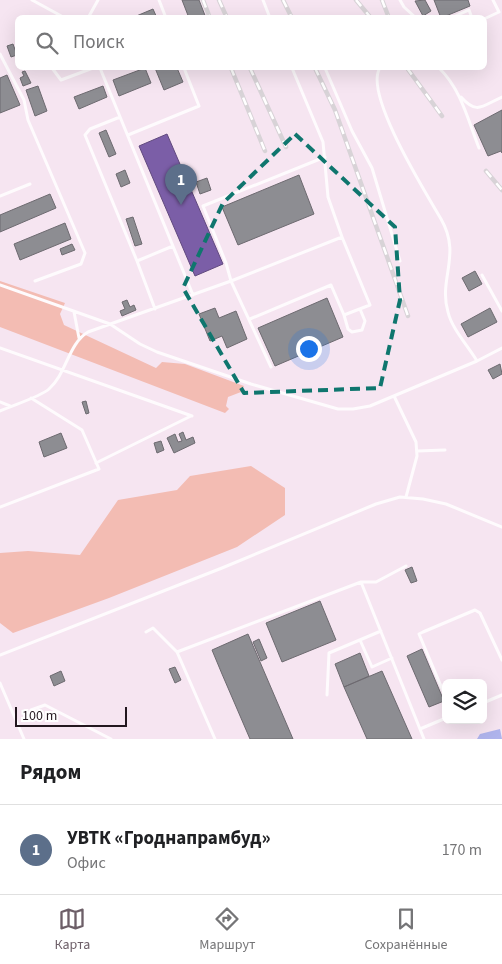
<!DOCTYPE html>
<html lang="ru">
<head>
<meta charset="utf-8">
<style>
	body { margin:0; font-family:"Source Sans 3",sans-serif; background:#f6f6f6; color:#202124 }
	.controls { position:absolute; right:15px; bottom:15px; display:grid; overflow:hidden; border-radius:8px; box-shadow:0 5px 20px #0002 }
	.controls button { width:45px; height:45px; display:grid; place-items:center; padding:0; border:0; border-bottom:1px solid #e0e0e0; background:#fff; color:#202124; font:25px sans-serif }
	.scale { position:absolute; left:15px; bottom:12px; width:112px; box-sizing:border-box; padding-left:5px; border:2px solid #23171f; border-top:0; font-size:14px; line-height:18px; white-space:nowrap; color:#23171f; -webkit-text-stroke:4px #fff; paint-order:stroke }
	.you { position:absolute; left:308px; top:348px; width:18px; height:18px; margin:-12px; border:4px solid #fff; border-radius:50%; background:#1a73e8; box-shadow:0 0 0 8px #1a73e833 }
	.badge { display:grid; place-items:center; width:32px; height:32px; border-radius:50%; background:#6d5f68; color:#fff; font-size:16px; font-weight:700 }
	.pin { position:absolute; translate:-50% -41px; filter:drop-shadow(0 1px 2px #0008) }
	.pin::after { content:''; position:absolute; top:26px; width:18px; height:15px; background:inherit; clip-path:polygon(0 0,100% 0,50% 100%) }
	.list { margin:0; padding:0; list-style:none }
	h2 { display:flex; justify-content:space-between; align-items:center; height:65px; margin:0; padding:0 20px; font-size:21px }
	h2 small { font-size:16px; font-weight:400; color:#757577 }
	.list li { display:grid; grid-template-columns:32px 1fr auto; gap:15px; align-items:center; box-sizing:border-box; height:90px; padding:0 20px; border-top:1px solid #e0e0e0 }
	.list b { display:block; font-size:19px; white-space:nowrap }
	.list p { margin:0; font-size:16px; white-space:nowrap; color:#757577 }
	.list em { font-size:16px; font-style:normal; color:#757577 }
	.icon { flex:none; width:28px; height:28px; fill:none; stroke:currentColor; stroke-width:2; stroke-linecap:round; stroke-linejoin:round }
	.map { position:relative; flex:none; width:502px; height:739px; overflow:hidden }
	.search { position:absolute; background:#fff; box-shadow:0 5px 20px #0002; left:15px; right:15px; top:15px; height:55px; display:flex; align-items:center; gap:12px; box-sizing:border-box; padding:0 18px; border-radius:8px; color:#757577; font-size:19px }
	.sheet { height:155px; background:#fff }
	nav { display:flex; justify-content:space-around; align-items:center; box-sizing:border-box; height:70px; border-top:1px solid #e0e0e0; background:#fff; font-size:14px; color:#757577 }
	nav a { display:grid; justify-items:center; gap:2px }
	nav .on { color:#6d5f68 }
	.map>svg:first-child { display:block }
</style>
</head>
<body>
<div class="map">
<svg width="502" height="739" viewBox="0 0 502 739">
	<rect width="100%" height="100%" fill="#f6e5f1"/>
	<path fill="#f3bcb3" d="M0,281L65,303L60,314L64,325L156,368L162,362L185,364L244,386L241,392L228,397L226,406L229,409L225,413L0,327Z
		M251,466L285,488V515L237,547L109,598L13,633L0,623V553L28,551L80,555L118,500L177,490L190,476Z"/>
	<path fill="#afb4ec" d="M500,729L502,739H477L480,734Z"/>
	<path fill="#7b5ea7" stroke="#61497e" d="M167,134L223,264L195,276L139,146Z"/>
	<path fill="#8d8d92" stroke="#6d6a70" d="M182,0H199L206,18H189Z
		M425,0L431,11L423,16L415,1Z
		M434,0H468L470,6L441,18Z
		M153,9L157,18H135L134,17Z
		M13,44L17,55L11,57L7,46Z
		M145,68L151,83L119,96L113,80Z
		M155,68H177L183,82L164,90Z
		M25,71L31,83L23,86L20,78L24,76L22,72Z
		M7,75L20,105L0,113V78Z
		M38,86L47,111L35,116L26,90Z
		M103,86L107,97L79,109L74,97Z
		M502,110V153L501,151L488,156L474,125Z
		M106,130L116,154L109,157L99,133Z
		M125,170L130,183L121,187L116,174Z
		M299,175L314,214L238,245L222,207Z
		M207,178L211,190L200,194L196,182Z
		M50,194L56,208L0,232V215Z
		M133,217L142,244L135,246L126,219Z
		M65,223L71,239L20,260L14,244Z
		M72,244L75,250L62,255L60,249Z
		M475,271L482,284L469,291L462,278Z
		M327,298L343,337L275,366L258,328Z
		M127,300L130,307L134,305L136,310L122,316L120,311L125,309L122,302Z
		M215,308L219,318L236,311L247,339L227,348L222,336L210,341L199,314Z
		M490,308L497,322L468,337L461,324Z
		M500,364L502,374L493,379L488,370Z
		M86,401L89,413L86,414L82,402Z
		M183,432L186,440L193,437L195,443L174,453L167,438L175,434L178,442L182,441L179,434Z
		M61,433L67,448L44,457L39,442Z
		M161,441L164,450L157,453L154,443Z
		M412,567L417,581L411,583L405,570Z
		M320,601L336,640L282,662L266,623Z
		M248,634L293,739H250L222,674L212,650Z
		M259,639L267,658L261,661L253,642Z
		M422,649L444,701L429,707L407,656Z
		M360,653L369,676L344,687L335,664Z
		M175,667L181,680L175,683L169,669Z
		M61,671L65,681L54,686L50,676Z
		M382,671L412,739H367L344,687Z"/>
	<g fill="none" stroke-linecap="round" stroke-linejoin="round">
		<path stroke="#fefbfd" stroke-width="3" d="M32,0L65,18
			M159,0L166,18
			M263,0L270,18
			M400,0L404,7L416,18
			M88,18L98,0
			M451,18L469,10L472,18
			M484,19L499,12L493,0
			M0,54L24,100L28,120L85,253L81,264L35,281
			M52,68L61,80L93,68
			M100,68L193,295
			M325,68L352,131L372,168L400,261
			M380,68C363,93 426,193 441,219C462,255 438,279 448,312C452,329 468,346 477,361
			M439,68C461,89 468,120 479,148
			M461,97C477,115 482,106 502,97
			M120,117L90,129L85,135L137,261
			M128,135L199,106L184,68
			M0,196L30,184
			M482,275L502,311
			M0,285L110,324L140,344L157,352L251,384L338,409H353L370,406L477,361L502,348
			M155,309L137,261L173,246
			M74,312L79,338
			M344,315L348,329L352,332L362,330L365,321L360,309
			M250,319L331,285L344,315L370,305L342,237
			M0,348L192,416
			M271,367L231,281L226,263L203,206L325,157
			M394,396L416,442L417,456L406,497
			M0,402L10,406
			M0,411C13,405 40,397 49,389C67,373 68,344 88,332L231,281L342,237L328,197L323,142L292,68
			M417,451L445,450
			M96,463L191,416
			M0,507L99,469L82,430L31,398
			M361,582H376L406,566
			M146,632L153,628L177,652
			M360,640L372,667L392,658
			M0,655L222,568L376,504L400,497L423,499L446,504L502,527
			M0,683L24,739
			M327,695L329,653L381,631
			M446,698L419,634L423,632L475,610L480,613L502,660
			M483,703L502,695
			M31,710L45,705L111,739
			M420,729L446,718
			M215,739L177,652L361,582L424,739"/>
		<defs>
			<path id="rail" d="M203,0L210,18
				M219,0L227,18
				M283,0L292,18
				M356,0L371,18
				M382,0L389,18
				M231,68L265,151
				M250,68L286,147
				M315,68L335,110L408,316
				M407,68L442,116
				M486,171L502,190"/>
		</defs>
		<use href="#rail" stroke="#d8d3d7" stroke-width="4.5"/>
		<use href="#rail" stroke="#fff" stroke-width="2.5" stroke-dasharray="8" stroke-linecap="butt"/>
	</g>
	<path fill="none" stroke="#0f766e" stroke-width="4" stroke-dasharray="10 6" stroke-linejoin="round" d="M295,134L395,227L400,300L380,388L244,393L183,288L223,203Z"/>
</svg>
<div class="controls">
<button><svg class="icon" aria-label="layers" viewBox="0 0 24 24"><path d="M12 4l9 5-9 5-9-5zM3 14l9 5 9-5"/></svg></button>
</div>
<div class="scale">100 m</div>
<div class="you"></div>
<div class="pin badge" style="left:181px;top:205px;background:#5c6f8a">1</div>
<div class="search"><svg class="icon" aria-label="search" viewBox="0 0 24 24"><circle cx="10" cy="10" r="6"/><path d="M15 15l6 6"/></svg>Поиск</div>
</div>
<section class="sheet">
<h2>Рядом<small></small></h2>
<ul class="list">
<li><span class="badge" style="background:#5c6f8a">1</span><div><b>УВТК «Гроднапрамбуд»</b><p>Офис</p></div><em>170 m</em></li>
</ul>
</section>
<nav>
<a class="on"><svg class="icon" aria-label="map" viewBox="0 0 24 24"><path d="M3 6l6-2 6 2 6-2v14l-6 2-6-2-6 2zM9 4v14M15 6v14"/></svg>Карта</a>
<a><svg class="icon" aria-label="directions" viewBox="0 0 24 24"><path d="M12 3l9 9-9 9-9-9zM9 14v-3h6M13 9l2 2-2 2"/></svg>Маршрут</a>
<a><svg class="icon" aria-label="saved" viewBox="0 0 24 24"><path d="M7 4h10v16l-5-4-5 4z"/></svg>Сохранённые</a>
</nav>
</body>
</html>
